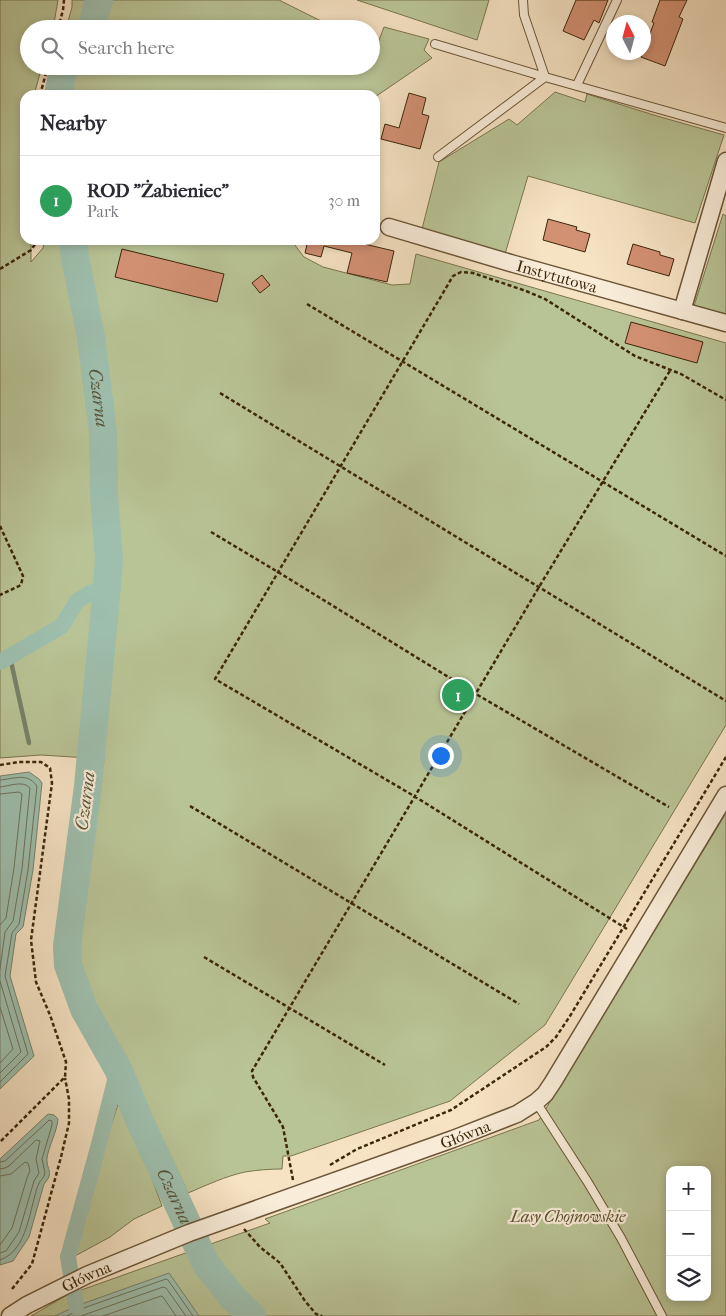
<!DOCTYPE html>
<html lang="en">
<head>
<meta charset="utf-8">
<style>
	body { margin:0; font-family:"IM FELL French Canon",serif; background:#f7f7f7; color:#2b2b33 }
	.controls { position:absolute; right:15px; bottom:15px; display:grid; overflow:hidden; border-radius:10px; box-shadow:0 2px 8px #0003 }
	.controls button { width:45px; height:45px; display:grid; place-items:center; padding:0; border:0; border-bottom:1px solid #e1e1e2; background:#fff; color:#2b2b33; font:25px sans-serif }
	.compass { position:absolute; left:606px; top:15px; width:45px; height:45px; border-radius:50%; background:#fff; box-shadow:0 2px 8px #0003; rotate:354deg }
	.you { position:absolute; left:440px; top:755px; width:18px; height:18px; margin:-12px; border:4px solid #fff; border-radius:50%; background:#1a73e8; box-shadow:0 0 0 8px #1a73e833 }
	.badge { display:grid; place-items:center; width:32px; height:32px; border-radius:50%; background:#db2777; color:#fff; font-size:16px; font-weight:700 }
	.pin { position:absolute; translate:-50% -50%; border:2px solid #fff; box-shadow:0 1px 5px #0006 }
	.list { margin:0; padding:0; list-style:none }
	h2 { display:flex; justify-content:space-between; align-items:center; height:65px; margin:0; padding:0 20px; font-size:21px }
	h2 small { font-size:16px; font-weight:400; color:#7c7c81 }
	.list li { display:grid; grid-template-columns:32px 1fr auto; gap:15px; align-items:center; box-sizing:border-box; height:90px; padding:0 20px; border-top:1px solid #e1e1e2 }
	.list b { display:block; font-size:19px; white-space:nowrap }
	.list p { margin:0; font-size:16px; white-space:nowrap; color:#7c7c81 }
	.list em { font-size:16px; font-style:normal; color:#7c7c81 }
	.icon { flex:none; width:28px; height:28px; fill:none; stroke:currentColor; stroke-width:2; stroke-linecap:round; stroke-linejoin:round }
	.map { position:relative; flex:none; width:726px; height:1316px; overflow:hidden }
	.search { position:absolute; background:#fff; box-shadow:0 2px 8px #0003; left:20px; top:20px; width:360px; height:55px; display:flex; align-items:center; gap:12px; box-sizing:border-box; padding:0 18px; border-radius:28px; color:#7c7c81; font-size:19px }
	.panel { position:absolute; background:#fff; box-shadow:0 2px 8px #0003; left:20px; top:90px; width:360px; height:155px; border-radius:15px }
	.map>svg:first-child { display:block }
</style>
</head>
<body>
<div class="map">
<svg width="726" height="1316" viewBox="0 0 726 1316">
	<rect width="100%" height="100%" fill="#f6e3c4"/>
	<filter id="stains"><feTurbulence type="fractalNoise" baseFrequency=".004" numOctaves="4"/><feColorMatrix values="0 0 0 0 .2 0 0 0 0 .09 0 0 0 0 .02 0 0 0 .5 -.17"/></filter>
	<radialGradient id="worn" r=".72"><stop offset=".6" stop-color="#630" stop-opacity="0"/><stop offset="1" stop-color="#630" stop-opacity=".3"/></radialGradient>
	<path fill="#b9c496" stroke="#7a754e" fill-rule="evenodd" d="M0,0H58L53,29H29V66H42L34,95H25V125L22,135V161L25,176V240H31V262L43,248L45,240H291L304,257L323,267L392,285L410,284L416,254L726,343V725L545,1025L450,1101L291,1156H283L282,1169C270,1169 257,1170 245,1172C226,1176 207,1185 188,1193C176,1168 164,1142 152,1117C145,1101 138,1084 130,1068C108,1028 78,991 74,944L104,759L41,755L0,758Z
		M72,0H279L337,29H66L72,7Z
		M357,0H489L477,40Z
		M384,27L429,39L424,50L432,58L375,97V95H47L56,66H371V46L376,48Z
		M555,92L585,102L587,94L657,116L724,135L695,223L528,176L505,254L422,229L439,162L509,119L517,125Z
		M723,214L726,216V314L694,306Z
		M726,813V1316H31L67,1295L270,1223L265,1219L539,1120ZM670,1170H707V1297H670Z
		M121,1095L162,1206L134,1219L110,1237L75,1256V1243L88,1197Z"/>
	<path fill="#9ebfae" stroke="#76826b" d="M29,772L39,779L42,783L33,870L23,927L16,934L10,976L34,1056L0,1089V776Z
		M48,1114L54,1115L58,1119C57,1132 49,1145 47,1158C46,1170 55,1172 44,1184L29,1237L13,1261L0,1265V1159Z
		M169,1273L199,1316H55L76,1306Z"/>
	<g fill="none" stroke-linecap="round" stroke-linejoin="round">
		<path stroke="#6c725a" stroke-width="1" d="M0,780C14,779 27,772 37,786L28,870L19,924L12,933L5,976L28,1054L0,1082
			M0,787C10,786 23,780 30,788L22,869L13,921L5,932L0,969
			M0,794L19,792L22,794L14,868L6,918L0,925
			M0,981L21,1052L0,1073
			M0,1007L13,1049L0,1063
			M0,1162L5,1161L46,1123L49,1120L52,1121V1125L42,1159L45,1173C44,1178 41,1180 39,1183C29,1207 29,1250 0,1260
			M0,1169L5,1168L9,1166L36,1140L40,1141L36,1159L39,1173L34,1181L19,1232L6,1251L0,1253
			M0,1176L11,1174L25,1162L28,1163L30,1171L27,1178L12,1228L0,1245
			M67,1316L78,1310L166,1279L168,1280L193,1316
			M81,1316L163,1287L166,1288L186,1316
			M103,1316L161,1296L163,1297L176,1316"/>
		<path stroke="#76826b" stroke-width="4.5" d="M10,657L29,743"/>
		<path stroke="#9ebfae" stroke-width="16" d="M0,662L62,626L77,601L90,593L107,587
			M76,1306L68,1257L99,1144L118,1069"/>
		<g stroke="#9ebfae" stroke-width="28">
			<path d="M91,29L99,0"/>
			<path d="M58,95L62,75L66,66"/>
			<path id="s1" d="M73,240L75,258L91,337L103,432L104,495L109,559L107,587L88,786L67,946L68,965L84,1009L118,1069L141,1124L206,1264L233,1298L252,1316"/>
		</g>
	</g>
	<path fill="#d39174" stroke="#3b2607" d="M576,0H608L599,23L594,20L584,40L563,31Z
		M660,0H687L679,17L683,19L665,66L641,57L654,23L652,22Z
		M409,93L426,98L422,114L429,116L420,149L381,139L385,124L399,128Z
		M548,219L577,227L576,230L590,234L585,252L543,240Z
		M308,240H361L360,243L394,251L387,282L347,273L352,253L324,246L321,257L305,253Z
		M633,244L660,252V255L674,259L669,276L627,264Z
		M122,249L224,274L217,302L115,277Z
		M262,275L270,285L260,293L252,283Z
		M631,322L703,342L697,363L625,343Z"/>
	<g fill="none" stroke-linecap="round" stroke-linejoin="round">
		<defs>
			<path id="service" d="M435,44L545,77L726,128
				M577,85L617,0
				M438,157L545,77L524,15L523,0
				M536,1102L587,1181L621,1238L662,1316"/>
			<g id="minor">
				<path id="s2" d="M389,227L514,264L726,323"/>
				<path d="M682,311L726,161"/>
				<path id="s3" d="M10,1316L27,1305L87,1275L189,1233L453,1139L517,1114L536,1102L545,1094L553,1082L726,795"/>
			</g>
		</defs>
		<use href="#service" stroke="#6a5536" stroke-width="10"/>
		<use href="#minor" stroke="#6a5536" stroke-width="19"/>
		<path stroke="#3b2607" stroke-width="2.5" stroke-dasharray="4 2.5" stroke-linecap="butt" d="M58,29L63,10L64,0
			M40,95L48,66
			M0,269L31,250L38,240
			M307,304L726,556
			M220,393L726,701
			M0,526L23,576L21,585L0,595
			M211,532L278,572L476,694L669,807
			M0,765L19,762H41L50,768L52,783L31,940L36,982L50,1015L66,1062L65,1077L0,1142
			M190,806L519,1004
			M627,929L414,796L215,679L453,276L461,272L473,273L526,291L545,299L635,356L681,374L726,400
			M204,957L385,1065
			M330,1165L357,1149L451,1110L546,1047L556,1037L570,1016L726,757
			M293,1180L283,1127L253,1077L252,1071L539,587L671,369
			M244,1229L260,1247L280,1263L305,1301L316,1314L322,1316
			M12,1289L32,1264L61,1157L69,1123V1099L65,1078"/>
		<use href="#service" stroke="#f9edd9" stroke-width="8"/>
		<use href="#minor" stroke="#f9edd9" stroke-width="16"/>
	</g>
	<g text-anchor="middle" stroke-width="4.5" stroke-linejoin="round" paint-order="stroke">
		<g font-size="16" fill="#3b2607" stroke="#f9edd9">
			<text dy="6" stroke="none"><textPath href="#s2" startOffset="175">Instytutowa</textPath></text>
			<text dy="6" stroke="none"><textPath href="#s3" startOffset="491">Główna</textPath></text>
			<text dy="6" stroke="none"><textPath href="#s3" startOffset="86">Główna</textPath></text>
		</g>
		<g font-size="16" font-style="italic" fill="#5a4e2b" stroke="#f9edd9">
			<text x="568" y="1222">Lasy Chojnowskie</text>
		</g>
		<g font-size="18" font-style="italic" fill="#595439" stroke="#f9edd9">
			<text dy="6" stroke="none"><textPath href="#s1" startOffset="160">Czarna</textPath></text>
			<text transform="translate(85 801) rotate(-83)" y="6">Czarna</text>
			<text dy="6" stroke="none"><textPath href="#s1" startOffset="985">Czarna</textPath></text>
		</g>
	</g>
	<rect width="100%" height="100%" filter="url(#stains)"/>
	<rect width="100%" height="100%" fill="url(#worn)"/>
</svg>
<div class="controls">
<button>+</button>
<button>−</button>
<button><svg class="icon" aria-label="layers" viewBox="0 0 24 24"><path d="M12 4l9 5-9 5-9-5zM3 14l9 5 9-5"/></svg></button>
</div>
<svg class="compass" viewBox="-18 -18 36 36"><path d="M0-13l5 13h-10z" fill="#e53935"/><path d="M0 13l5-13h-10z" fill="#7c7c81"/></svg>
<div class="you"></div>
<div class="pin badge" style="left:458px;top:695px;background:#2e9e5b">1</div>
<div class="search"><svg class="icon" aria-label="search" viewBox="0 0 24 24"><circle cx="10" cy="10" r="6"/><path d="M15 15l6 6"/></svg>Search here</div>
<section class="panel">
<h2>Nearby<small></small></h2>
<ul class="list">
<li><span class="badge" style="background:#2e9e5b">1</span><div><b>ROD &quot;Żabieniec&quot;</b><p>Park</p></div><em>30 m</em></li>
</ul>
</section>
</div>
</body>
</html>
